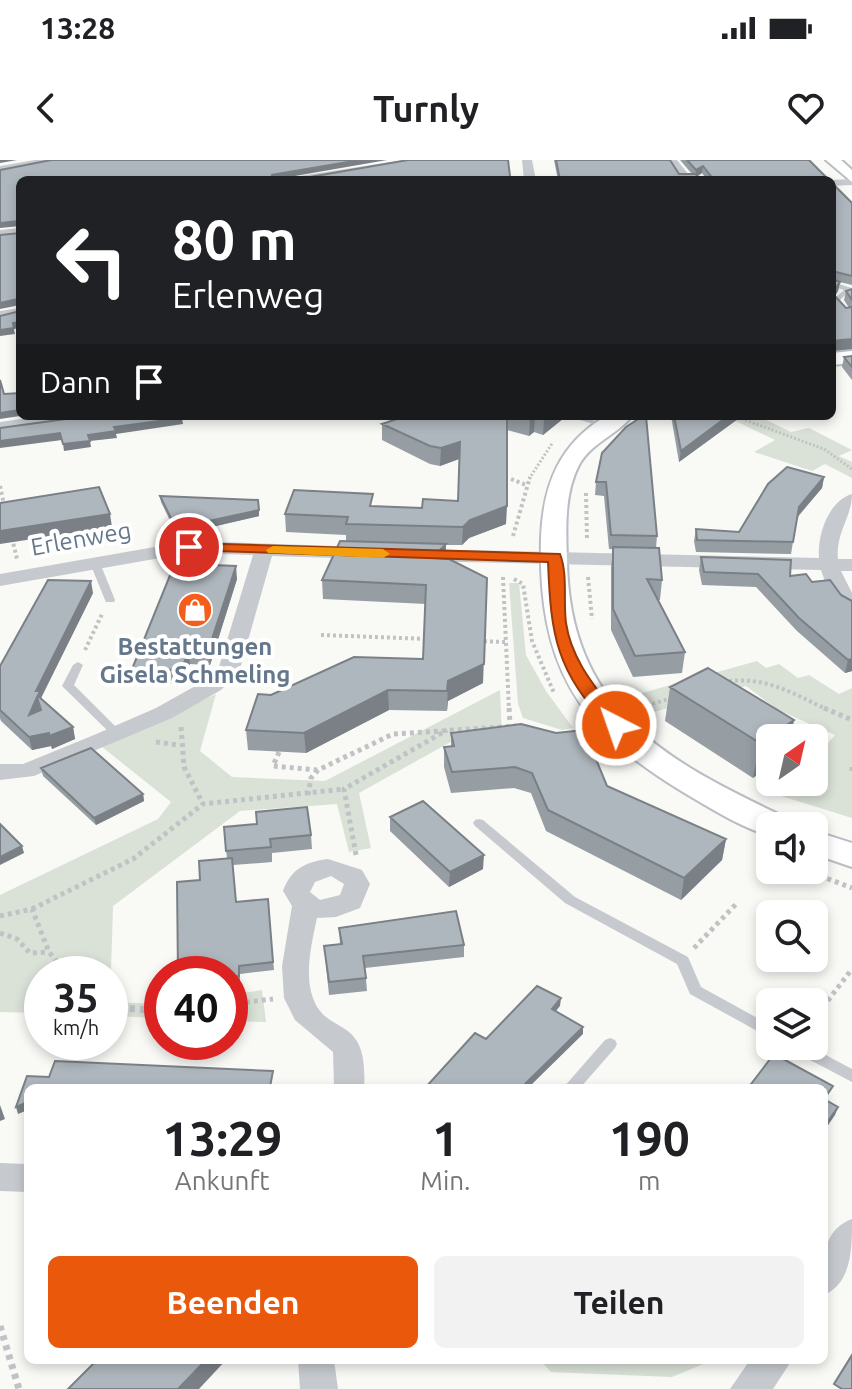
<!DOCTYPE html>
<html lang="de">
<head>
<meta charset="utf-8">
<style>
  body { margin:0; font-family:Ubuntu,sans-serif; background:#f2f2f2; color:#202124; height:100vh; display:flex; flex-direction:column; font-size:30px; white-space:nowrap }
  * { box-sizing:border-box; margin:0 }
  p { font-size:26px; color:#757577 }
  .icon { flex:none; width:44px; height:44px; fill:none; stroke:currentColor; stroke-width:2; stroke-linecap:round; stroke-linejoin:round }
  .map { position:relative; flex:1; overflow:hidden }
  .details { position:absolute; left:24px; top:924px; width:804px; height:280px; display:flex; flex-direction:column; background:#fff; border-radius:12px; box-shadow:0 4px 12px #0003 }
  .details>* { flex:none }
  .banner { position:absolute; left:16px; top:16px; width:820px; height:244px; border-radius:12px; box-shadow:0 4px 12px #0003; background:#202124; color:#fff; overflow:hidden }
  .needle { width:52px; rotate:34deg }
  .buttons { position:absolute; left:756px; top:564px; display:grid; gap:16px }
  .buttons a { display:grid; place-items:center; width:72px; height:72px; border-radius:12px; background:#fff; box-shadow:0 4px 12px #0003; font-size:40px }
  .speed { position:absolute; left:24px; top:796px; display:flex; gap:16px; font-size:40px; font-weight:700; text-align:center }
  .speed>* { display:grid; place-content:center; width:104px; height:104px; border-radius:50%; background:#fff; box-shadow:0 4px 12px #0003; line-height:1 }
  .speed small { font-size:20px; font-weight:400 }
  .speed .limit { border:12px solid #d22; background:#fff; color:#111 }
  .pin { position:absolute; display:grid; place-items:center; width:68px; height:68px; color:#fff; margin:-34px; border:4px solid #fff; border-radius:50%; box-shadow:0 2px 8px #0007 }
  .me { position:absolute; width:88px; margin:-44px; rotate:319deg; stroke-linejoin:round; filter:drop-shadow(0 0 6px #0008) }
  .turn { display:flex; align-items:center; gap:28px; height:168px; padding:0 24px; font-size:36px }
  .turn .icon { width:104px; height:104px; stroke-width:2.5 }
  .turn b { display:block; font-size:56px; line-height:68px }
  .then { display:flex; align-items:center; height:76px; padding:0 24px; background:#0003; gap:16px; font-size:30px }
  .eta { display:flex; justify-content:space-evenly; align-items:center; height:136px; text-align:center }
  .eta b { font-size:48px; font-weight:700; line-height:56px }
  .action { display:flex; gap:16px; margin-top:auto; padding:16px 24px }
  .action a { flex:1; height:92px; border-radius:12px; background:#ea580c; color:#fff; font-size:32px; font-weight:700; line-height:92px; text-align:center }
  .action a+a { background:#f2f2f2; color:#202124 }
  .status { display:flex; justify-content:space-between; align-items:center; height:56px; padding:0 40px; background:#fff; direction:ltr }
  .status svg { height:22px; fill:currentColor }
  header { display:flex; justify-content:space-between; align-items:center; height:104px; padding:0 24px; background:#fff; font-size:36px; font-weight:700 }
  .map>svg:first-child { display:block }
</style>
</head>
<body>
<div class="status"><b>13:28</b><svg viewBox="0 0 49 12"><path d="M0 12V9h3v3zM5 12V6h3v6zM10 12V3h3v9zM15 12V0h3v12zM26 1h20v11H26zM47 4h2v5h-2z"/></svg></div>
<header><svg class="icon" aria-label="back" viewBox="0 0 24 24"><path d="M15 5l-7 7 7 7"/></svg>Turnly<svg class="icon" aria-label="heart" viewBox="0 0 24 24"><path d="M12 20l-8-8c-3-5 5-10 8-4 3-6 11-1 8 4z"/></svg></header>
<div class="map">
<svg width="852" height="1229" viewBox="0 0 852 1229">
  <rect width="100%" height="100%" fill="#f9f9f6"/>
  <path fill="#dae1d7" d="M725 256H758L791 272 809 268 852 290 839 296 852 302V318L825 304 812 311 754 292 775 280Z
    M509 423H519L526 495 546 531 573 568 562 570 523 558 518 544Z
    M757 501 766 508 779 504 798 518 809 515 839 534 852 528V658L778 635 791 622H814V598L835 575 778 550 746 526 647 554 631 536Z
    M500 530 502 576 456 579 359 633 371 688 349 692 337 644 240 651 113 746 110 842 162 844V858L110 856V814H42V853L0 852V735L158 659 171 642 101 586 216 534 200 591 232 617 325 621Z
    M262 830 266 862 230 861V835Z
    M540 1200H713L672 1217 551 1212Z"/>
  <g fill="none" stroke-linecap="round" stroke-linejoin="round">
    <g stroke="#b8bec3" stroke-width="4">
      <path id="secondary" d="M826 0H841L852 10V22Z
        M852 191V203L832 205V193Z
        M606 256H632C617 275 592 282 579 305 564 334 566 369 567 400 569 549 665 601 787 658L792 666H770V676C740 667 710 648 683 632 575 567 538 504 541 378 543 325 559 284 606 256Z
        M814 671 852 683V707L814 694Z"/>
    </g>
    <path stroke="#c0c3c5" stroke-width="3" stroke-dasharray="2 2" stroke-linecap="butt" d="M734 256 824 289 852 309
      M529 319 553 282"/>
    <path stroke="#c0c3c5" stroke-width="4" stroke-dasharray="3 3" stroke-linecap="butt" d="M511 319 526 325
      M0 326 5 349
      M586 333 587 379
      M513 376 530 317
      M12 378 17 399
      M503 417 509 550
      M588 417 592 459
      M514 419 523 424 532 481 554 533
      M321 475 428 479
      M478 481 505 482
      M85 490 103 452
      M723 522C764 515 792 533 828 550
      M635 549 672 538"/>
    <path stroke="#c0c3c5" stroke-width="5" stroke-dasharray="4 4" stroke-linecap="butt" d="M509 548 510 564
      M824 548 852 560
      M181 567 184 607 203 644
      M156 582 178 585
      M279 592 273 606 317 610
      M852 607V613
      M308 635 311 618 318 610 393 574 518 566
      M356 695 344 629 447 570
      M805 710 852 728
      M32 749 133 699 203 644 344 629
      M0 756 32 749 49 792 67 814
      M0 773 17 779 30 793 49 792
      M694 788 738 742
      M230 844 273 839
      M110 847H115
      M823 847 852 809"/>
    <path stroke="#c0c3c5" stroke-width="7" stroke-dasharray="5 5" stroke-linecap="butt" d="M110 847 162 851
      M814 859 824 845
      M0 1166 19 1229"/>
    <path fill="#c6cacf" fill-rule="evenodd" d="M832 122 852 128 840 140 847 149 846 150H842L833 140 844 130 832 126Z
      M566 256H579L608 265 604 267Z
      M95 400 100 403 115 440 114 442H106L105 440 90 403Z
      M78 502 83 505 74 525 122 573 120 575H112L62 526 73 505Z
      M479 659 483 660 575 737 688 797 701 827 770 865V878L690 834 677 804 565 743 475 666 473 663 475 660Z
      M610 878 615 880 617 884 615 888 580 928H563L605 880Z
      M789 886H809L852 909V922L791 890Z"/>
    <path fill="#c6cacf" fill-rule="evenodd" d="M35 0H59L0 12V6Z
      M404 0H433L304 20H274Z
      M522 0H532L536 20H524Z
      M667 0H677L693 20H681Z
      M852 19V25L832 26 831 20Z
      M20 68V76L0 78V70Z
      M20 148V156L0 159V151Z
      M41 256H82L74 261 0 272V262Z
      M852 334C852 357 835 374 838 399H852V411H841L852 433V452C835 448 826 425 821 410L415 401 405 395 415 389 819 398C817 376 828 341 852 334Z
      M189 381 367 387 377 393 367 399 272 396 239 512 221 530 172 558 34 616 0 620V604H23L94 575 156 548 206 520 218 510 253 395 189 393 0 426V414Z
      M328 699 362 710 370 724 360 748 336 757 317 758C312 781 304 815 313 838 327 878 369 852 364 928H334L333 892 295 860 284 838 282 806 292 746 283 731C291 709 305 702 328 699ZM331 716 344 724 340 735 320 740 310 732 315 722Z
      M0 1003 28 1004V1032L0 1031Z
      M852 1059C852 1088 852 1123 824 1135 824 1106 819 1071 852 1059Z
      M298 1200H334L338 1229H300Z
      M750 1200H792L773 1229H730Z"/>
    <use href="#secondary" fill="#fff" fill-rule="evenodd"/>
  </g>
  <path fill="#969da3" d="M554 0H670L679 14H692L680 0H809L829 20H707L702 13 697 16 699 20H558Z
    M832 23 852 43V125L840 122 838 131 835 136 846 148H849L844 140 846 131 852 129V189L832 191Z
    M852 196V220L842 207 844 197Z
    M406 256H564V258L543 275 534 272 529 276 507 270 506 364 469 378 462 385H446V398L483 523 448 541 447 551 389 550 306 593 248 590 246 570 271 535 423 499 426 444 323 439 322 420 346 381V375L286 372 285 354 373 347 422 348 458 341 459 299 440 306 430 304 382 280V264Z
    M671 256H742L679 302Z
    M602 293 657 376 656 388 662 420 660 440H658L685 492 682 513 633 517 611 470V407L613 389H609L604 336 595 335 596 322Z
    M824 317 822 328 797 358 791 394 696 392 694 381 696 369 739 372Z
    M160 336 258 340 259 356 177 375 161 342Z
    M701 397 790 416 812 422 852 441V511L845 513 797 471 756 427 702 425 699 410Z
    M214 399V405L237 419 210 505 190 504 183 524 134 522 132 509Z
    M93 433 41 538 73 567 75 579 52 589 51 586 32 590 1 561 0 558V506Z
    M670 527 794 560 790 578H770L753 618 665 561Z
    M451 573 607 626 726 679 722 700 681 740 546 671 531 633 514 628 451 633 444 607V587L451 586Z
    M41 608 143 634 144 641 96 665 43 616Z
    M390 657 483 709 449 727 390 671Z
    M224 667 311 675 312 689 272 693V702L233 705 236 742 268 739 274 810 240 814V823L230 824V814L200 720 227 699Z
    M339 768 464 785V797L365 808 367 831 329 835 324 786 340 785Z"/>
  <path fill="#7a8085" d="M0 0H17L0 3Z
    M360 0H387L272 20 271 15Z
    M703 6 702 13 695 18 696 10Z
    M20 61V66L0 68V63Z
    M840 122 838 131 832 140V133Z
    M18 139 20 145 0 149V143Z
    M20 162V168L14 169 15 174 0 176V170L13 163Z
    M852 179V189L832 191V181Z
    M20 250V256L0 259V253Z
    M535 256 534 272 529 276 530 259Z
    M546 256H564V258L543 275 544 258Z
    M728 256H742L679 302 681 291Z
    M182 258 183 264 116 274 117 278 90 281 91 287 64 291 63 284 88 275 114 267Z
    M60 273 62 280 0 288V281Z
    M460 282 459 299 440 306 441 288Z
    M824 317 822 328 796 358 799 347Z
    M507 346 506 364 469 378 462 385 463 367 470 360Z
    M259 350V356L177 375 176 368Z
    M110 354 112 367 0 384V371Z
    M446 384 445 403 432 398Z
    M236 406 237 419 210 505 208 491Z
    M487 418 483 523 448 541 447 551 448 521Z
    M91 421 93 433 41 538 43 544 37 537 40 550 29 555 36 531Z
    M188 490 190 504 183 524 182 510Z
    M852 499V511L845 513 848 500Z
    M388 530 389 550 306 593 304 573Z
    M794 560 790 578H770V606L753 618 760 583Z
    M73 567 75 579 52 589 49 576Z
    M49 573 51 586 32 590 29 577Z
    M143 634 144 641 96 665 94 658Z
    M726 679 722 700 681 740 684 718Z
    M22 686 24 693 0 705V697Z
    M484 695 483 709 449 727 450 712Z
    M561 838 560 846 551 857 552 849Z
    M583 867V874L528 928H521Z
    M28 942V950L18 954 16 947Z
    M0 945 5 959 0 961Z
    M838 947 835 955 824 971V967Z
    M206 1200H226L199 1229H178Z"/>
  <path fill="#afb7be" stroke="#7a8085" stroke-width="2" fill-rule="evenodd" d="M51 0H360L271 15 304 18 408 0H508L510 16V20H20V61L0 63V10Z
    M556 0H670L679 14H696L699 20H560Z
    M687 0H809L829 20H714L703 6 696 10Z
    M832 23 852 43V116L832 111Z
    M20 73V144L18 139 0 143V75Z
    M832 119 840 122 832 133 846 148 852 147V179L832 181Z
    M852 129V140L846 131Z
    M20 151V162L13 163 14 168 0 170V156Z
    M852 196V207L844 197Z
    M0 220 4 234 20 233V250L0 253Z
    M76 256H181L182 258 114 267 116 271 88 275 90 281 63 284 60 273 0 281V268L73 258Z
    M406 256H507V346L470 360 463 367 346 364 348 357 285 354 294 330 373 334 370 346 422 348 423 339 458 341 460 282 441 288 430 286 382 264Z
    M516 256H534L530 259Z
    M643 256H646L657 376 611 375 606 322H596L602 293 626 267Z
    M674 256H728L681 291Z
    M787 307 824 317 799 347 793 382 697 380 696 369 739 372 768 324Z
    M99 327 110 354 0 371V343Z
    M160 336 258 340 259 350 176 368Z
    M340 381 446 384 432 398 449 399 487 418 484 504 448 521 447 531 388 530 304 573 246 570 258 534 271 535 354 497 423 499 426 425 322 420Z
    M613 387 659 388 662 420 647 419 685 492 635 496 613 449Z
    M701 397 791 400 790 416 806 414 812 422 830 420 841 435 852 441V499L848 500 799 458 758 414 704 412Z
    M177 398 214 399 212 405 236 406 208 491 188 490 182 510 132 509Z
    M48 420 91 421 36 531H40L38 536 73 567 49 576V573L29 577 0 550V506ZM37 537 41 550 29 555Z
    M708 508 794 560 760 583 670 527Z
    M521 564 556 573 584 570 607 626 726 679 684 718 548 650 532 613 515 607 452 612 444 587 454 586 451 573Z
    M91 588 143 634 94 658 41 608Z
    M423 641 484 695 450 712 390 657Z
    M307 647 311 675 270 679 271 687 226 691 224 667 257 664 256 652Z
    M0 664 22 686 0 697Z
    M232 698 236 742 268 739 273 802 239 806V816L230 817V814H178L177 722 200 720 199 701Z
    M456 751 464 785 363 796 366 818 329 822 324 786 342 784 339 768Z
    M537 826 561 838 552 849 583 867 521 928H425L475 873 486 879Z
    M774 894 833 926 824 939V928H748Z
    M55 901 273 911 270 927 286 928H28V942L16 947 27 916 49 917Z
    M824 939 838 947 824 967Z
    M852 1195V1229H842L834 1224Z
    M97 1200H206L178 1229H68Z"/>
  <path fill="#ea580c" stroke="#983908" stroke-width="2" d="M189 383 560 394C568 414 563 441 566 463 572 504 601 533 624 565L622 568H610C556 511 551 477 548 402L184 390V384Z"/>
  <path fill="#f59e0b" d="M273 386 383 389 390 394 383 398 268 393 266 390Z"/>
  <defs>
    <g id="shop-disc" transform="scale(1.8)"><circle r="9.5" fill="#f45d1b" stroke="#fff"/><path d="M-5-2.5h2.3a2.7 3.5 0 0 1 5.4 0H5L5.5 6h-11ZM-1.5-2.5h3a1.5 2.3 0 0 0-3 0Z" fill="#fff"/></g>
  </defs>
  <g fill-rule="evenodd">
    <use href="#shop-disc" x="195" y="450"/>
  </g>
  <g text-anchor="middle" stroke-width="8" stroke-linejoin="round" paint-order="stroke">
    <g font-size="24" fill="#65778a" stroke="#fff">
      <text transform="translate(81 379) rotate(-10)" y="8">Erlenweg</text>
    </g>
    <g font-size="24" font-weight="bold" fill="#65778a" stroke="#fff">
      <text x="195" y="495">Bestattungen<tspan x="195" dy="28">Gisela Schmeling</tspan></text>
    </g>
  </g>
</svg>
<div class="buttons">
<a><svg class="needle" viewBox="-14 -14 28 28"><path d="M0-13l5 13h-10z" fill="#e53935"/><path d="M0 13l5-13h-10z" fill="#757577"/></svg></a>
<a><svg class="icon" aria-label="sound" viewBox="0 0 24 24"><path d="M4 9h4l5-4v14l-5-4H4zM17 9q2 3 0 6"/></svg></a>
<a><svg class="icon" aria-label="search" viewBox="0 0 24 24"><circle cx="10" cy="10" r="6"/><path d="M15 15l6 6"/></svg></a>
<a><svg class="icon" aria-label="layers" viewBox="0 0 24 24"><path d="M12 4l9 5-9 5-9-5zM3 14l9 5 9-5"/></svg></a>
</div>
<div class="speed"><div>35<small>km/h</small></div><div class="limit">40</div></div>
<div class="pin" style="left:189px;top:387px;background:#d93025"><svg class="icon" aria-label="arrive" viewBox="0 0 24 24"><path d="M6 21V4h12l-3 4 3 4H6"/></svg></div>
<svg class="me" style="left:616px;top:565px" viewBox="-20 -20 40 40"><circle r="17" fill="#ea580c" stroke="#fff" stroke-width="3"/><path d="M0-11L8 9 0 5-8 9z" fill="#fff"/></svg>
<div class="banner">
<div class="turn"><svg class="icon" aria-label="left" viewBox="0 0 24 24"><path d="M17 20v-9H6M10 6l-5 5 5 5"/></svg><div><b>80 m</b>Erlenweg</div></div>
<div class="then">Dann<svg class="icon" aria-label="arrive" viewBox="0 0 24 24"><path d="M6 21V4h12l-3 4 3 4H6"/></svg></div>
</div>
<section class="details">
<div class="eta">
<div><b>13:29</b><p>Ankunft</p></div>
<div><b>1</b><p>Min.</p></div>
<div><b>190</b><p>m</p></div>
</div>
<div class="action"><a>Beenden</a><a>Teilen</a></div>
</section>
</div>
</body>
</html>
